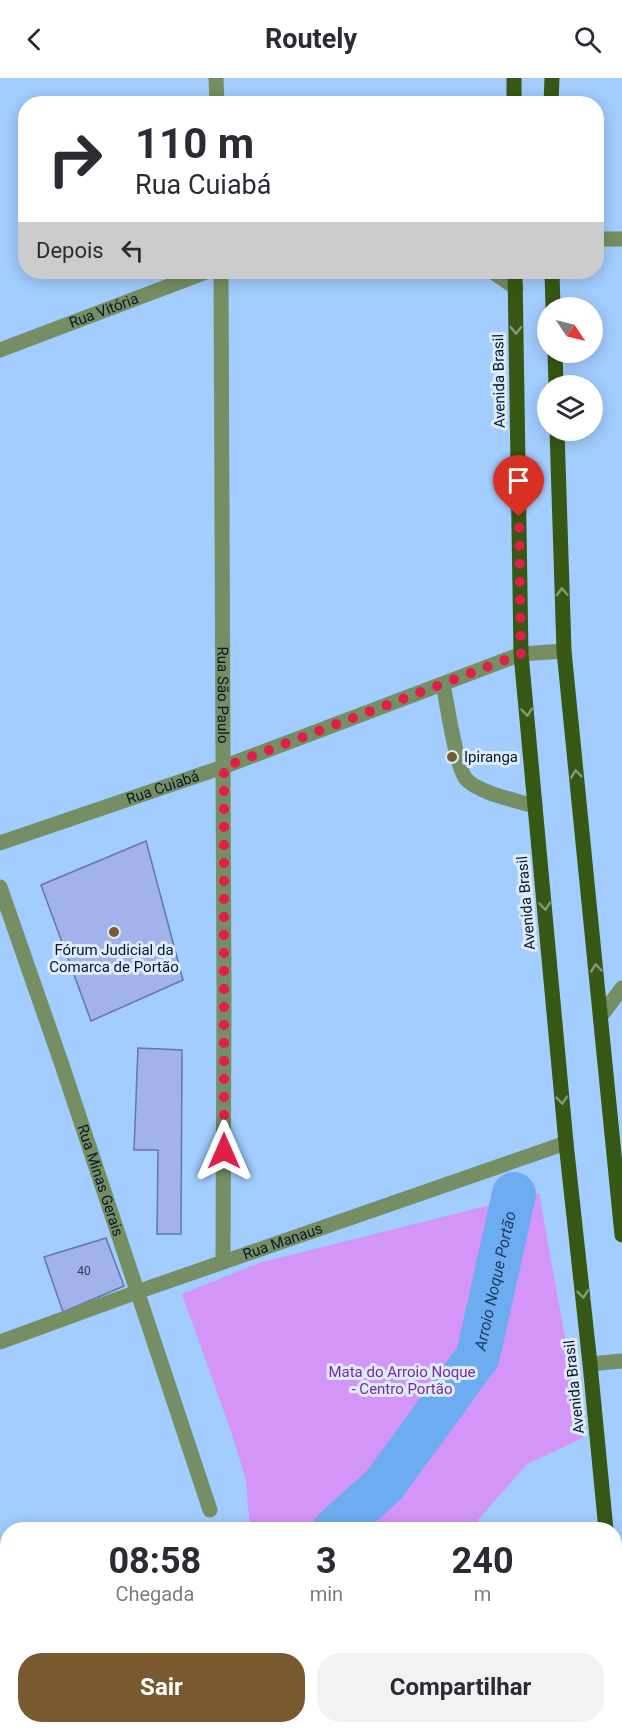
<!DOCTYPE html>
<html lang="pt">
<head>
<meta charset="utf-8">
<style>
  body { margin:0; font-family:Roboto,sans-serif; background:#f2f2f3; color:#2b2b33; height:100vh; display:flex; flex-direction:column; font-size:22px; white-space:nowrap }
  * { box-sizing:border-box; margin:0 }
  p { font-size:20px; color:#7c7c81 }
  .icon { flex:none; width:33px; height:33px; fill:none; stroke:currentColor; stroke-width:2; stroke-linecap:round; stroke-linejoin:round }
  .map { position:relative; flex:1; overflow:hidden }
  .side { position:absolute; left:0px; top:1444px; width:622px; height:212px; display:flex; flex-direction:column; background:#fff; border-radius:24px 24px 0 0; box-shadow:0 3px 15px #0003 }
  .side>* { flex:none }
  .banner { position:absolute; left:18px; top:18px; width:586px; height:183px; border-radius:24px; box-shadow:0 3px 15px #0003; background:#fff; color:#2b2b33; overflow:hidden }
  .needle { width:39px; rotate:125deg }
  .fabs { position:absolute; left:537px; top:219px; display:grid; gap:12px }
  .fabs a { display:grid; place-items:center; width:66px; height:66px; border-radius:50%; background:#fff; box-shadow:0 3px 15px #0003; font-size:30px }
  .pin { position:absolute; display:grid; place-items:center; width:51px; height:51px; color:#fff; margin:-62px -26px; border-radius:50% 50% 50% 0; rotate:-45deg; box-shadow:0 0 6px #0007 }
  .pin .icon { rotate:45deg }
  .me { position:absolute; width:66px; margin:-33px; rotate:0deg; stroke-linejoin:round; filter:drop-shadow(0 0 4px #0008) }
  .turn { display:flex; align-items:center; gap:21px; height:126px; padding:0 18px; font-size:27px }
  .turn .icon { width:78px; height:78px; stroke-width:2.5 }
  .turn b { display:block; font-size:42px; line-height:51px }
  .then { display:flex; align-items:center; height:57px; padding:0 18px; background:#0003; gap:12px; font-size:22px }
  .eta { display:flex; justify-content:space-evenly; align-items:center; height:102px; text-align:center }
  .eta b { font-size:36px; font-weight:700; line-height:42px }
  .primary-button { display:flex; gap:12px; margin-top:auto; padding:12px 18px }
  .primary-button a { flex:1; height:69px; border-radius:24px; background:#79592f; color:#fff; font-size:24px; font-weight:700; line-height:69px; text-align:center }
  .primary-button a+a { background:#f2f2f3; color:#2b2b33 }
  header { display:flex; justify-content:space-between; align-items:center; height:78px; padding:0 18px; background:#fff; font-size:27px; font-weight:700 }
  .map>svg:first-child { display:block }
</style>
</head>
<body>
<header><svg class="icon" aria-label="back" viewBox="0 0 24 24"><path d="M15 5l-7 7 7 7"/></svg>Routely<svg class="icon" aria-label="search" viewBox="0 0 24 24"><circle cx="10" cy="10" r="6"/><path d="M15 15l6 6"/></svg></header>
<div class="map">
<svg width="622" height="1655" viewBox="0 0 622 1655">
  <rect width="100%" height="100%" fill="#a2cdfe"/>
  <path fill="#d395f7" d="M539 1115 583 1360 527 1386 478 1442 480 1452H250L246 1402 232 1356 182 1216 259 1185Z
    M0 1488 8 1492V1648H267L268 1655H0Z"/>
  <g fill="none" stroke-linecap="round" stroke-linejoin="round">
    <g stroke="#6dacf1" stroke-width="44">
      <path id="s1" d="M334 1452 384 1407 478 1278 514 1116"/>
      <path d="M10 1655 13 1650 28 1648"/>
    </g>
  </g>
  <path fill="#a2b2eb" stroke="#6775a9" stroke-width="1.5" d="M146 763 183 902 91 943 41 807Z
    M138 970 182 972 181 1156H157L158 1072H134Z
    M106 1160 124 1208 63 1234 44 1179Z"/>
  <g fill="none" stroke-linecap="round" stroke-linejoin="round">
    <g stroke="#758e63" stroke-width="15">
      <path d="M216 0 217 26"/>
      <path d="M597 161H622"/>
      <path id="s2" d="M221 194 224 918 223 1184"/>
      <path d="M493 194 516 210"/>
      <path id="s3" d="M0 272 206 194"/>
      <path d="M443 606C447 625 456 689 466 701 478 715 518 723 535 728"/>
      <path id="s4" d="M0 765 223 689 521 576 564 573"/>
      <path id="s5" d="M0 809 61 984 210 1432"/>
      <path d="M601 938 622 910"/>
      <path id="s6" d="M0 1264 137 1214 566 1065"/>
      <path d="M590 1286 622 1283"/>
    </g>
    <path stroke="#375814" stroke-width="15" d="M514 26V0
      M551 26 552 0
      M515 194 521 576 566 1065 590 1286 606 1452
      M552 194 553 230
      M555 274 556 308
      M557 352 564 573 622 1157
      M615 1543 622 1611"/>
  </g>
  <defs><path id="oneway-chevron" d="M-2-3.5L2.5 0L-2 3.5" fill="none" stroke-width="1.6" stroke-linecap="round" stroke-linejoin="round" transform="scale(1.5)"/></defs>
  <g stroke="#829a7c">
    <use href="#oneway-chevron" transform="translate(516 252) rotate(89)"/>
    <use href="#oneway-chevron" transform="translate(562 514) rotate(-92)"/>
    <use href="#oneway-chevron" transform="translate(527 634) rotate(85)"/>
    <use href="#oneway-chevron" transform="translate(576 696) rotate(-96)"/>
    <use href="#oneway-chevron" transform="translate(545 828) rotate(85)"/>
    <use href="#oneway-chevron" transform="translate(596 890) rotate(-96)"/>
    <use href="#oneway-chevron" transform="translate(562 1022) rotate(85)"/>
    <use href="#oneway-chevron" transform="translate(583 1216) rotate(84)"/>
  </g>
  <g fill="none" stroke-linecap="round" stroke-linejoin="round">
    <path stroke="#e11d48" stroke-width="10" stroke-dasharray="0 18" d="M224 1073V689L521 576 519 439"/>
  </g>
  <g fill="#79592f" stroke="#deebfa" stroke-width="2">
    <circle cx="452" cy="679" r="6"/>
    <circle cx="114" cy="854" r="6"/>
  </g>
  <g text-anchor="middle" stroke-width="6" stroke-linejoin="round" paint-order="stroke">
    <g font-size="12" fill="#2e3e5a">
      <text x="84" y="1197">40</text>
    </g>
    <g font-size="15" fill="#08182a" stroke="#deebfa">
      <text dy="5" stroke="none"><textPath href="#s3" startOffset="111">Rua Vitória</textPath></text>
      <text transform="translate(499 303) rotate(-91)" y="5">Avenida Brasil</text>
      <text dy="5" stroke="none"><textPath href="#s2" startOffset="423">Rua São Paulo</textPath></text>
      <text dy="5" stroke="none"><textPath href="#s4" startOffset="172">Rua Cuiabá</textPath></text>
      <text transform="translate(526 825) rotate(-95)" y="5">Avenida Brasil</text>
      <text dy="5" stroke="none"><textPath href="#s5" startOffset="310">Rua Minas Gerais</textPath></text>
      <text dy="5" stroke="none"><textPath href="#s6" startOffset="300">Rua Manaus</textPath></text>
      <text transform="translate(574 1309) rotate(-96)" y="5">Avenida Brasil</text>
    </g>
    <g font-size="15" fill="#08182a" stroke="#deebfa" text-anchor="start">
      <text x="464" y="684">Ipiranga</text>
      <text x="114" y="877" text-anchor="middle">Fórum Judicial da<tspan x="114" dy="17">Comarca de Portão</tspan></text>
    </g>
    <g font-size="15" fill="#782b9d" stroke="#deebfa">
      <text x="402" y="1299">Mata do Arroio Noque<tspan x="402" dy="17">- Centro Portão</tspan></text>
    </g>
    <g font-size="16" font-style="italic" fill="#1a3b5d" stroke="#deebfa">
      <text dy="6" stroke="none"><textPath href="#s1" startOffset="304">Arroio Noque Portão</textPath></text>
    </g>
  </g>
</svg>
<div class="fabs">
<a><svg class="needle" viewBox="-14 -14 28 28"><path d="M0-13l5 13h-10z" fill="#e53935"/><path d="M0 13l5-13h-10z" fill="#7c7c81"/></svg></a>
<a><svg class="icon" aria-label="layers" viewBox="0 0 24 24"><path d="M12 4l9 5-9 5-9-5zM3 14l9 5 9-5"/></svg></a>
</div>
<div class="pin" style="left:519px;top:439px;background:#d93025"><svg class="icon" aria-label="arrive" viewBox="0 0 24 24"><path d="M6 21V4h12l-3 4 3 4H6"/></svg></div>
<svg class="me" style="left:224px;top:1073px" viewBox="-20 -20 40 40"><path d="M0-17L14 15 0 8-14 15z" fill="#e11d48" stroke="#fff" stroke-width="4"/></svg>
<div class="banner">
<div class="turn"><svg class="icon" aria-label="right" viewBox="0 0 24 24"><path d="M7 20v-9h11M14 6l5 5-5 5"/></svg><div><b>110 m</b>Rua Cuiabá</div></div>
<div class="then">Depois<svg class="icon" aria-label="left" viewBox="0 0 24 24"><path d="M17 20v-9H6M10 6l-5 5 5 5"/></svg></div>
</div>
<section class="side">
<div class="eta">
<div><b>08:58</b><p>Chegada</p></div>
<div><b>3</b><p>min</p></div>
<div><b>240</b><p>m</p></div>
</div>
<div class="primary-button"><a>Sair</a><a>Compartilhar</a></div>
</section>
</div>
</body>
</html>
